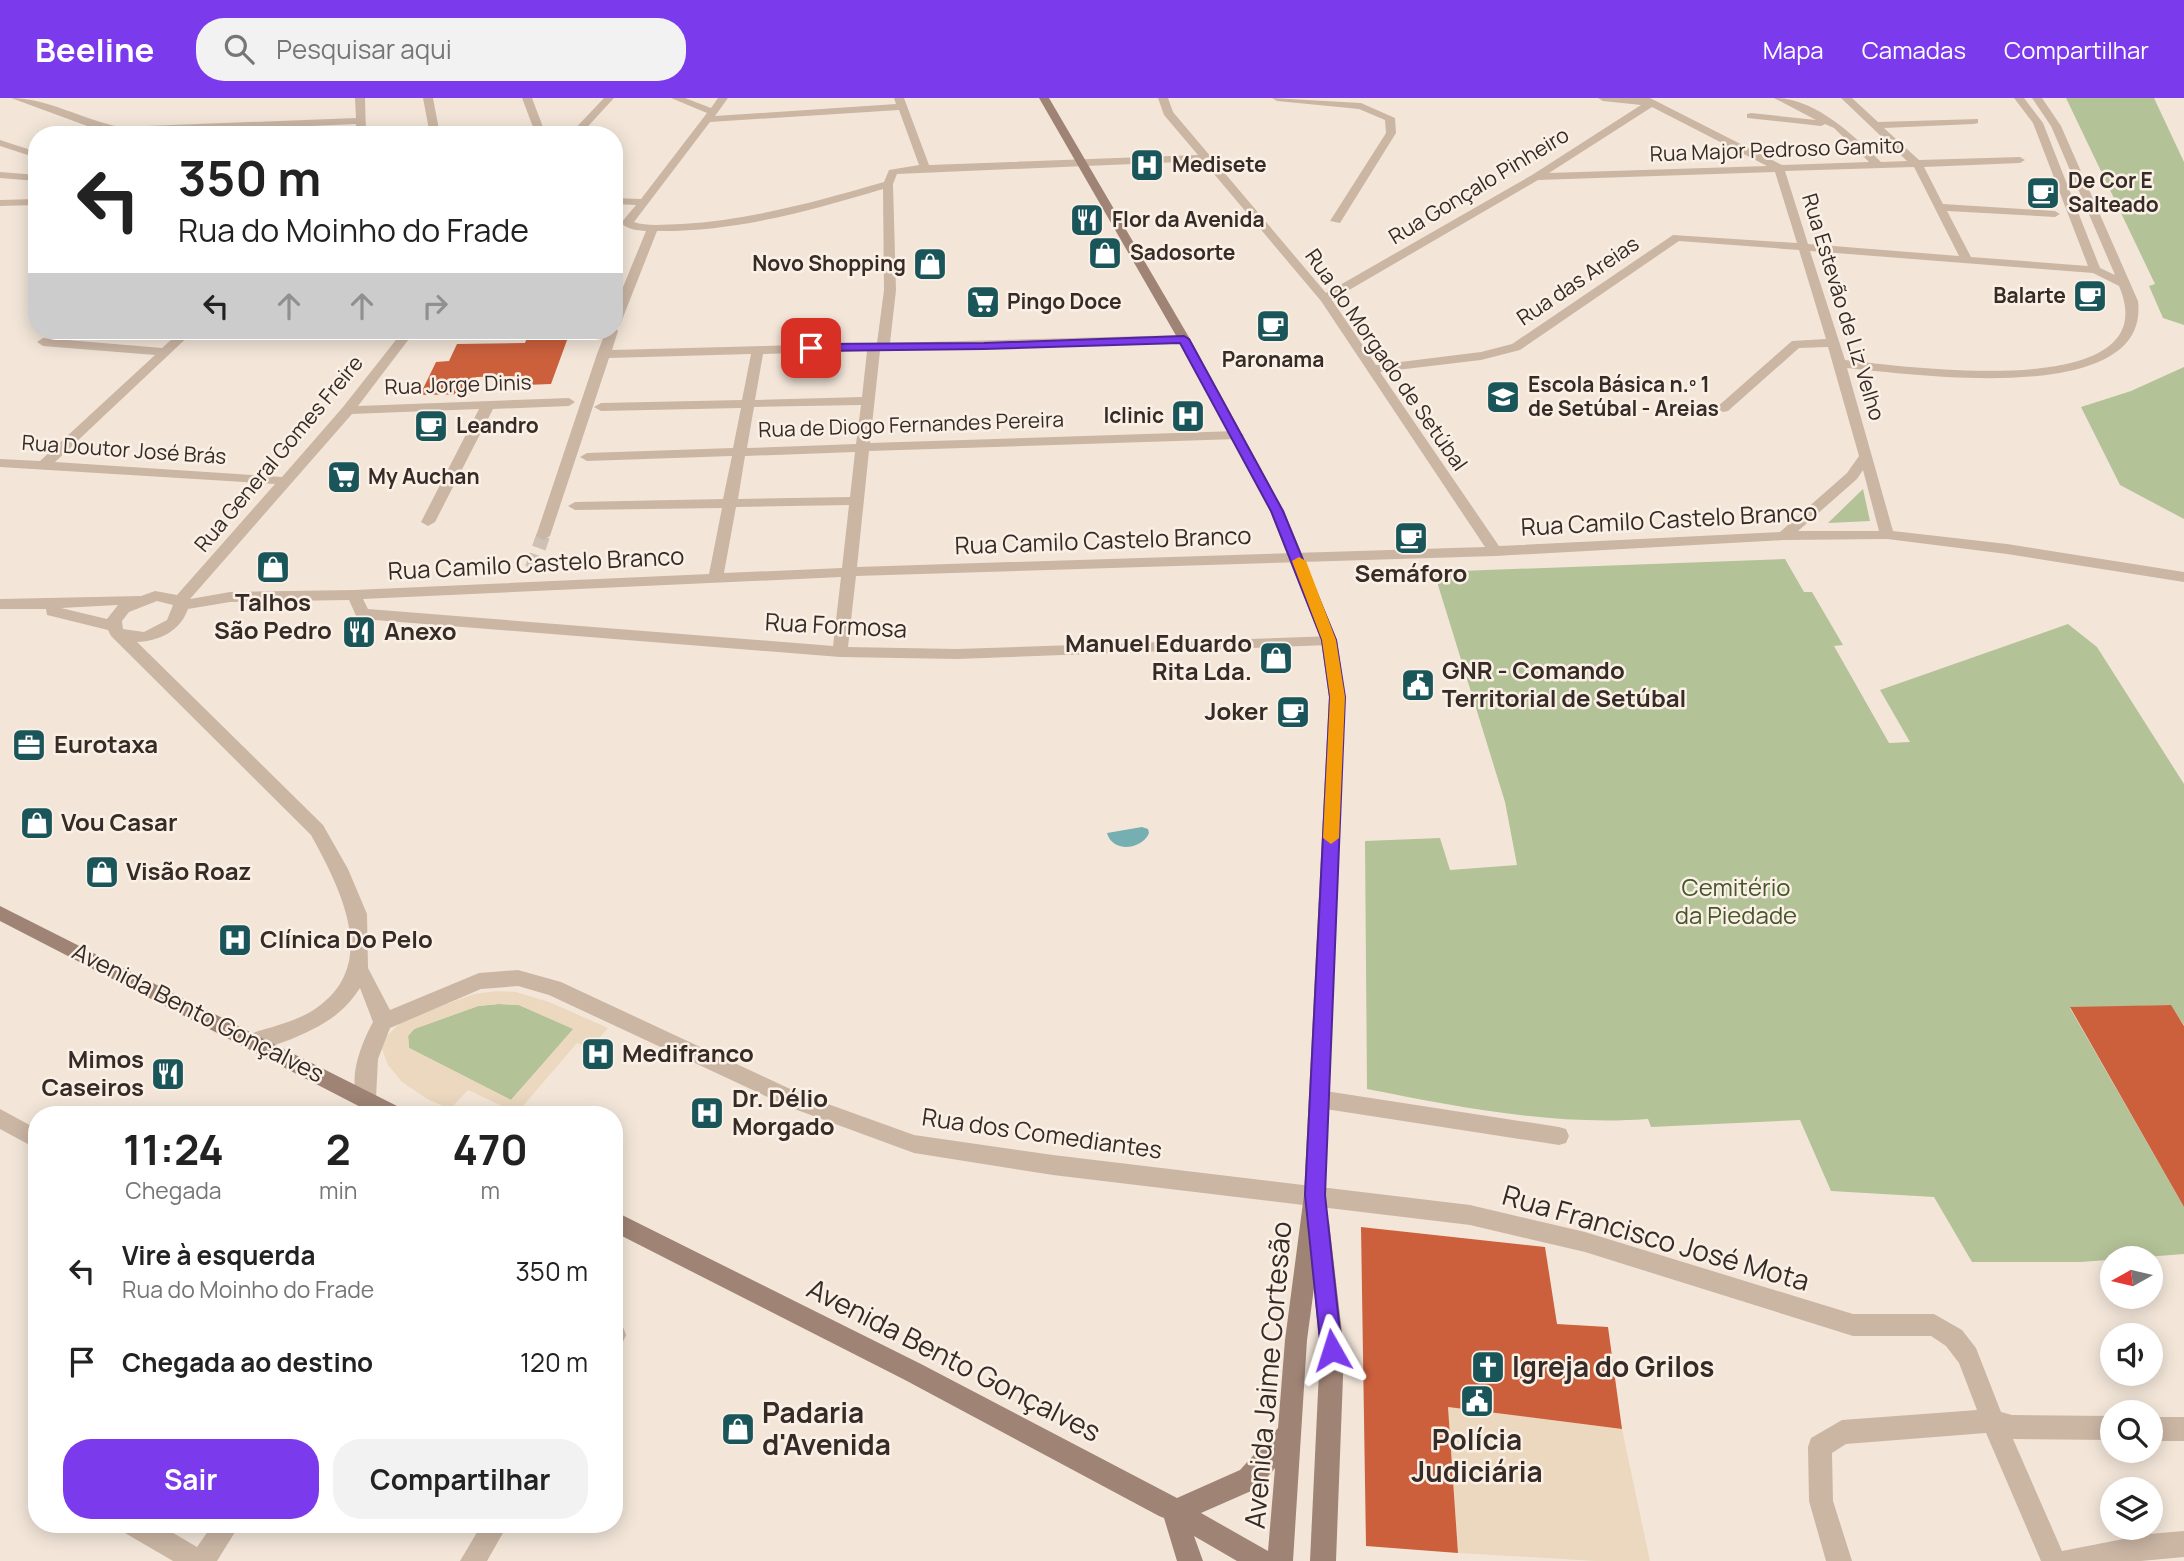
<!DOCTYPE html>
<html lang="pt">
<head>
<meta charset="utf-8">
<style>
  body { margin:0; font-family:Manrope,sans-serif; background:#f2f2f2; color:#222; height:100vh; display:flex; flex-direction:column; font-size:26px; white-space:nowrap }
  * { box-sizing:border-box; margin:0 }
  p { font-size:23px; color:#767676 }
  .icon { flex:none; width:38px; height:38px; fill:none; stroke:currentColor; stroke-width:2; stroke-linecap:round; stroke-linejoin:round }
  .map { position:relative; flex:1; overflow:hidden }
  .panel { position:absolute; left:28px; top:1008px; width:595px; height:427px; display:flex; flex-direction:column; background:#fff; border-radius:28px; box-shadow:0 4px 18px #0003 }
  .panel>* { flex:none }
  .guide { position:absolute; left:28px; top:28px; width:595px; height:214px; border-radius:28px; box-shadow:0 4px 18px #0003; background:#fff; color:#222; overflow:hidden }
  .needle { width:46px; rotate:262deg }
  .buttons { position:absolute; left:2100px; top:1148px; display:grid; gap:14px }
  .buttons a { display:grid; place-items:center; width:63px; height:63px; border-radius:50%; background:#fff; box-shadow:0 4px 18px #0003; font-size:35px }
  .pin { position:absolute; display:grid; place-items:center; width:60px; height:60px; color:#fff; margin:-30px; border-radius:14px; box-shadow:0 4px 10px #0006 }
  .me { position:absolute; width:77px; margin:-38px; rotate:354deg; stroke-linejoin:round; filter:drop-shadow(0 0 5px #0008) }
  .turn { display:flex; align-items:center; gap:24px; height:147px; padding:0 35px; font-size:32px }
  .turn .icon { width:91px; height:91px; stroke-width:2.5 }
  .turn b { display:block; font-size:49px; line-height:60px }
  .lanes { display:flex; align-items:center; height:66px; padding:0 35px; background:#0003; justify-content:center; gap:35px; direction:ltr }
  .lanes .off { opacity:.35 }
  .eta { display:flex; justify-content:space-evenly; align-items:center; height:119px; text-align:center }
  .eta b { font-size:42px; font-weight:700; line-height:49px }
  .primary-button { display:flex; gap:14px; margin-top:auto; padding:14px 35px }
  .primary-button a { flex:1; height:80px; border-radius:28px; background:#7c3aed; color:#fff; font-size:28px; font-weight:700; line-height:80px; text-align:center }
  .primary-button a+a { background:#f2f2f2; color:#222 }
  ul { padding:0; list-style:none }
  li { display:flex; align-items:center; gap:21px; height:91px; padding:0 35px }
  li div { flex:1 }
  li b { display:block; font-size:26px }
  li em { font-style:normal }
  header { display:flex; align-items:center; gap:42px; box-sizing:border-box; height:98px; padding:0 35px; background:#7c3aed; color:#fff }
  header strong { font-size:33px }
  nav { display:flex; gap:38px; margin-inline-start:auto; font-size:24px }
  .search { width:490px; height:63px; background:#f2f2f2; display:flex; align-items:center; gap:18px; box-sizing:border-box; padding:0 24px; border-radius:28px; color:#767676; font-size:26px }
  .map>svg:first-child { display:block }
</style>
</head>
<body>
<header>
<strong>Beeline</strong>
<div class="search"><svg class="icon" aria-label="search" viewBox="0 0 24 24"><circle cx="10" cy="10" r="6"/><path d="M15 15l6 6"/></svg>Pesquisar aqui</div>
<nav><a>Mapa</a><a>Camadas</a><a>Compartilhar</a></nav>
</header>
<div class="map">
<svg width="2184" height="1463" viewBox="0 0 2184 1463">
  <rect width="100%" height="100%" fill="#f3e6d9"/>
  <path fill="#b4c298" d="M2066 0H2154L2184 64V227L2163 220 2149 188 2155 186Z
    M2184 269V421L2120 387 2081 309 2131 293Z
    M1863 391 1870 423 1828 425Z
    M1785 461 1804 494H1812L1843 547 1834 548 1889 645 1910 644 1880 592 2068 526 2097 549 2184 686V927L2170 907 2070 910 2184 1109V1156L2081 1164H1972L1934 1099 1831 1093 1800 1022 1651 1029 1648 1021C1553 1028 1459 1009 1367 991L1365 743 1440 740 1450 772 1517 767 1505 704 1434 474Z
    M498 906 519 907 574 931 511 1002 409 950 408 938 414 931 478 908Z"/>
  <path fill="#ecd8bf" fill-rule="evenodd" d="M497 893 516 894 549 904 608 930 590 951 577 945 517 1015 468 992 450 1011 427 1001 402 984 388 967 382 951 387 938 403 922 474 896ZM498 906 519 907 573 931 511 1002 409 950 408 938 414 931 478 908Z
    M1448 1309 1622 1331 1650 1463H1595L1458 1455Z"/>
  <path fill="#76afb1" d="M1142 729 1148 731 1149 735C1142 752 1112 755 1107 735Z"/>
  <path fill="#cc603d" d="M570 234 551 286 525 287 529 278 476 279 469 296 420 297 436 264 449 263 457 246 525 245 529 235Z
    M2171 907 2184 928V1109L2070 909Z
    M1361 1129 1545 1149 1557 1226 1608 1229 1622 1331 1448 1309 1458 1455 1366 1448Z"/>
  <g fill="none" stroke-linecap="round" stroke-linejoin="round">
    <path stroke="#cdc1b5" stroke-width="14" stroke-dasharray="14 7" stroke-linecap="butt" d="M532 470 543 438"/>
    <path fill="#cbb6a4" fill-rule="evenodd" d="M11 0C47 0 84 22 120 29L356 20 355 0H365L366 37H356V26L110 37 113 34 90 29Z
      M423 0H433L440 37H430Z
      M522 0H532L546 37H536Z
      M604 0H614L580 37H569Z
      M671 0H685L711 10 718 0H728L715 18 896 6 894 0H904L929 67 1198 57 1164 17 1158 0H1168L1173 14 1326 195 1532 77 1641 7 1603 3 1598 0H1650L1782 67 1869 64 1834 30 1825 26 1821 28 1747 20V16L1751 15 1816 22 1774 0C1815 0 1853 37 1881 64L1907 63 1841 0H1852L1878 24 1978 21V25L1974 26 1884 30 1919 62 2020 59 2025 62 2020 65 1924 69 1943 106 2055 113 2060 116 2055 119 1947 113 1971 159 2088 168 2033 25 2014 0H2024L2043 25 2100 170 2115 177 2051 28 2032 0H2042L2061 28 2138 203C2151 311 1910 276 1847 270L1893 433 2007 446 2184 474V484L2007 456 1887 441 1784 442 1495 458 856 478 848 549 957 551 1334 538 1337 542 1334 546 1329 547 957 561 840 559 362 521 357 520 349 502 230 504 188 511C180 533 160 543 137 544L323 727 348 771 367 816 368 870 390 912 479 875 518 872 561 884 803 997 914 1037 1053 1057 1470 1107 1585 1134 1853 1216H1934L1962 1232 1976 1250 2001 1314 2012 1317 2112 1318V1342L2013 1341 2062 1453 2149 1436 2184 1433V1459L2141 1463H2041L1986 1335 1846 1346 1832 1355 1833 1403 1852 1463H1826L1809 1403 1808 1349 1811 1340 1842 1322 1977 1312 1959 1265 1946 1248 1931 1238H1853L1585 1154 1470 1127 1053 1077 914 1055 789 1009 549 897 518 888 481 891 390 930 378 961 376 1000 373 1006 366 1009 359 1006C347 981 361 946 373 924L360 890C354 899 347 908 338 915 323 929 267 956 247 949L244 943 247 937C269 929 292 925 312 913 382 869 341 792 311 737L111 538 108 532 47 517 46 511H0V501L141 498 155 493 177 497 275 386 0 369V361L40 363 155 257 43 248 37 244 43 240 162 250 181 233H194L55 364 282 379 343 309 403 233H415L358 308 569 300 575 304 569 308 493 311 435 424 428 428 421 424 479 311 352 316 190 501 230 494 354 492 709 476 722 410 575 412 568 408 575 404 723 401 732 358 587 363 580 359 587 355 733 350 741 310 601 313 594 309 601 305 742 302 751 256 609 260 550 438 543 442 536 438 597 256 606 233H614V211L646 133C637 132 628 132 621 125L636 107 614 106V100L641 101 707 15ZM1652 9 1767 68 1549 75ZM899 12 919 67 889 72 884 84C818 103 751 122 682 126 667 126 648 129 634 124L710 24ZM1203 63 1321 203 1485 449 857 469 869 353 1237 341 1244 337 1237 333 870 345 880 253 1184 245 1190 241 1184 237 890 245 896 192 893 86 897 76ZM1914 69 1959 158 1808 146 1785 73ZM1775 74 1797 145 1673 137 1512 246 1481 254 1376 267 1332 202 1538 82ZM883 91 884 192 877 245 612 252 618 233 616 230 620 227 657 133C734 134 810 113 883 91ZM1679 143 1799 152 1826 241 1792 243 1716 310 1723 314 1728 313 1799 250 1828 249 1859 358 1847 375 1780 434 1499 448 1380 274 1481 262 1520 252ZM1810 153 2093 175 2119 188C2170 307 1901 268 1845 262ZM867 253 862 299 755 302 763 256ZM861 307 856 346 747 350 754 309ZM855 354 850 399 738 401 745 358ZM1863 372 1879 433H1798L1857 381ZM849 407 842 470 724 475 736 409ZM841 479 833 548 368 511 363 501ZM157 503 173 507 167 522 144 534 123 531 122 523 129 514ZM118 507 107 521 61 510Z
      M1272 0 1361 5 1395 20 1396 35 1340 125 1330 123 1386 35 1385 22 1359 11 1277 3Z
      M0 42 37 54V60L0 48Z
      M0 74 37 77V83L0 80Z
      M37 101V107L0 108V102Z
      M1319 992 1559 1029 1566 1031 1569 1038 1566 1045 1559 1047 1319 1010 1312 1007 1309 1001 1312 995Z
      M0 1011 37 1031V1051L0 1031Z
      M614 1226 623 1229 626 1237 622 1246 614 1249Z
      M2151 1319H2184V1343H2151Z
      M122 1426H158L197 1449 213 1426H240L217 1463H173L125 1435Z
      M482 1426H508L487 1463H460Z"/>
    <path fill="#9f8475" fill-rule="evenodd" d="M1039 0H1049L1190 241 1284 413 1337 542 1345 599 1323 1116 1329 1124 1344 1252 1336 1463H1310L1320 1252 1314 1190 1307 1242 1293 1463H1237L1194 1438 1203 1463H1177L1164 1420 1159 1418 905 1282 614 1134V1113L921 1266 1177 1400 1240 1372 1278 1330 1285 1242 1304 1097 1329 599 1321 542 1270 413 1178 241ZM1275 1370 1268 1453 1201 1415 1258 1390Z
      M0 808 403 1011 406 1017H376L0 823Z"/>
  </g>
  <path fill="#7c3aed" stroke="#51269a" stroke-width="2" d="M1184 238 1189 241 1283 413 1336 542 1345 599 1325 1097 1342 1252 1339 1259 1332 1263 1324 1259 1321 1252 1305 1097 1330 599 1322 542 1271 413 1180 245 984 251 811 253 806 250 811 246 984 245Z"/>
  <path fill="#f59e0b" d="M1299 459 1306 463 1336 542 1345 599 1339 740 1331 746 1323 740 1330 599 1322 542 1292 463Z"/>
  <defs>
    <g id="hospital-square" transform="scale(1.75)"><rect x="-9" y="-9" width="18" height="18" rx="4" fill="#1a555a" stroke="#faf0e5"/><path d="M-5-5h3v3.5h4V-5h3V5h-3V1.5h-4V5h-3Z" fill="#fff"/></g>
    <g id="cafe-square" transform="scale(1.75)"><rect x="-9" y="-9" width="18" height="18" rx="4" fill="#1a555a" stroke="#faf0e5"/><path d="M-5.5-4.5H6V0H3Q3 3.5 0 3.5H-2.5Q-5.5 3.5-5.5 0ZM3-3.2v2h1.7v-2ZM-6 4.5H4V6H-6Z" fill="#fff"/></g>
    <g id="restaurant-square" transform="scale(1.75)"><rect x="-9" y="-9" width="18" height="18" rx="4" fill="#1a555a" stroke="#faf0e5"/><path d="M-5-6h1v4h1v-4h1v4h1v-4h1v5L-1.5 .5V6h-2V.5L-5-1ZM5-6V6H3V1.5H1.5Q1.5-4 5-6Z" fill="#fff"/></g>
    <g id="shop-square" transform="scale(1.75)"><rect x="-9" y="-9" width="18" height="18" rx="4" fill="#1a555a" stroke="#faf0e5"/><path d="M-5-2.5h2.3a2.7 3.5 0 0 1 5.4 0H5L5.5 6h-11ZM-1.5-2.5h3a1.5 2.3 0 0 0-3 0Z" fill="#fff"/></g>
    <g id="supermarket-square" transform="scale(1.75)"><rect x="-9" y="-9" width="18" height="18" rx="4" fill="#1a555a" stroke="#faf0e5"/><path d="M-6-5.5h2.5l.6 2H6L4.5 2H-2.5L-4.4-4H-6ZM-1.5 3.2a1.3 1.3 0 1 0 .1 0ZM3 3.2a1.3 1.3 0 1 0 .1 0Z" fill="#fff"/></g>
    <g id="school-square" transform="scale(1.75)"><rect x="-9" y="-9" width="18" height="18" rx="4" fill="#1a555a" stroke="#faf0e5"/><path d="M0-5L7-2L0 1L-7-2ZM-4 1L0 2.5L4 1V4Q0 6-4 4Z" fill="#fff"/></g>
    <g id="civic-square" transform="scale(1.75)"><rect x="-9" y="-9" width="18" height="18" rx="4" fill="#1a555a" stroke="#faf0e5"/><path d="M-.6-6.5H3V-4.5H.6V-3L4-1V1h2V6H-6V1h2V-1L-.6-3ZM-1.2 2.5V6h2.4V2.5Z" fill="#fff"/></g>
    <g id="office-square" transform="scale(1.75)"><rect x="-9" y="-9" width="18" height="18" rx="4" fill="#1a555a" stroke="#faf0e5"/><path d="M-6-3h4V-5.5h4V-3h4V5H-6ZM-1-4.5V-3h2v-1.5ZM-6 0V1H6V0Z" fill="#fff"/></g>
    <g id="church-square" transform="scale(1.75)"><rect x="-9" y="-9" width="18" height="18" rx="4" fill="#1a555a" stroke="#faf0e5"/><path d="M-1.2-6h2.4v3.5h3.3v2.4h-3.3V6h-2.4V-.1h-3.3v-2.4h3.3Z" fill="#fff"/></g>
  </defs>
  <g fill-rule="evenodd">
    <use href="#hospital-square" x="1147" y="67"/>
    <use href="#cafe-square" x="2043" y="95"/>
    <use href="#restaurant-square" x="1087" y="122"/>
    <use href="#shop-square" x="1105" y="155"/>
    <use href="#shop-square" x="930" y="166"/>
    <use href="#cafe-square" x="2090" y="198"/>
    <use href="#supermarket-square" x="983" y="204"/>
    <use href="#cafe-square" x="1273" y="228"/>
    <use href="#school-square" x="1503" y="299"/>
    <use href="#hospital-square" x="1188" y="318"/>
    <use href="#cafe-square" x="431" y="328"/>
    <use href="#supermarket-square" x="344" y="379"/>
    <use href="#cafe-square" x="1411" y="440"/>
    <use href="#shop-square" x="273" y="469"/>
    <use href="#restaurant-square" x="359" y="534"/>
    <use href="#shop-square" x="1276" y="560"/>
    <use href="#civic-square" x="1418" y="587"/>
    <use href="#cafe-square" x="1293" y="614"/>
    <use href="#office-square" x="29" y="647"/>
    <use href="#shop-square" x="37" y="725"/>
    <use href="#shop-square" x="102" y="774"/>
    <use href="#hospital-square" x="235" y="842"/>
    <use href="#hospital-square" x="598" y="956"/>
    <use href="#restaurant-square" x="168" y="976"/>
    <use href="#hospital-square" x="707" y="1015"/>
    <use href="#church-square" x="1488" y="1269"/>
    <use href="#civic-square" x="1477" y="1303"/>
    <use href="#shop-square" x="738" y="1331"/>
  </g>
  <g text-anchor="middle" stroke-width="5" stroke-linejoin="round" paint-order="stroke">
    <g font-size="21" fill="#362b26" stroke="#faf0e5">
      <text transform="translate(1777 52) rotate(-2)" y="7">Rua Major Pedroso Gamito</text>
      <text transform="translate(1479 88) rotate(-31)" y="7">Rua Gonçalo Pinheiro</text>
      <text transform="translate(1578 183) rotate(-34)" y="7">Rua das Areias</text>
      <text transform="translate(1843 209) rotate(73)" y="7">Rua Estevão de Liz Velho</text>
      <text transform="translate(1386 262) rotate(55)" y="7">Rua do Morgado de Setúbal</text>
      <text transform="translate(458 287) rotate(-2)" y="7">Rua Jorge Dinis</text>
      <text transform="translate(911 327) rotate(-2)" y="7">Rua de Diogo Fernandes Pereira</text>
      <text transform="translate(124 352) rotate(4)" y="7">Rua Doutor José Brás</text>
      <text transform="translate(279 356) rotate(-50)" y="7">Rua General Gomes Freire</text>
    </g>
    <g font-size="21" font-weight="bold" fill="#362b26" stroke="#faf0e5" text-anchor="start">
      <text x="1172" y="74">Medisete</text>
      <text x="2068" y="90">De Cor E<tspan x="2068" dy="24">Salteado</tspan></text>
      <text x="1112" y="129">Flor da Avenida</text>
      <text x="1130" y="162">Sadosorte</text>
      <text x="906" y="173" text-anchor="end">Novo Shopping</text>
      <text x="2066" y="205" text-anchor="end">Balarte</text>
      <text x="1007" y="211">Pingo Doce</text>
      <text x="1273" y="269" text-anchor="middle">Paronama</text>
      <text x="1528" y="294">Escola Básica n.º 1<tspan x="1528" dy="24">de Setúbal - Areias</tspan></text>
      <text x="1164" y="325" text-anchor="end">Iclinic</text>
      <text x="456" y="335">Leandro</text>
      <text x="368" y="386">My Auchan</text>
    </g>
    <g font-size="24" fill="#362b26" stroke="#faf0e5">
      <text transform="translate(1669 422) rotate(-3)" y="8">Rua Camilo Castelo Branco</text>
      <text transform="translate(1103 443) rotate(-2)" y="8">Rua Camilo Castelo Branco</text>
      <text transform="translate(536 466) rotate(-3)" y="8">Rua Camilo Castelo Branco</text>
      <text transform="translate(836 528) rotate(3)" y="8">Rua Formosa</text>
      <text transform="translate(198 915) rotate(27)" y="8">Avenida Bento Gonçalves</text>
      <text transform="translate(1042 1036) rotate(8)" y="8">Rua dos Comediantes</text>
    </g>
    <g font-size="24" font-weight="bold" fill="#362b26" stroke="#faf0e5" text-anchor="start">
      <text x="1411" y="484" text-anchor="middle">Semáforo</text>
      <text x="273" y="513" text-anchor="middle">Talhos<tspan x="273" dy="28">São Pedro</tspan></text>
      <text x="384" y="542">Anexo</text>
      <text x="1252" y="554" text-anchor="end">Manuel Eduardo<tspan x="1252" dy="28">Rita Lda.</tspan></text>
      <text x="1442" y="581">GNR - Comando<tspan x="1442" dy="28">Territorial de Setúbal</tspan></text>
      <text x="1268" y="622" text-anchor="end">Joker</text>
      <text x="54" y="655">Eurotaxa</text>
      <text x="61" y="733">Vou Casar</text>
      <text x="126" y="782">Visão Roaz</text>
      <text x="260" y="850">Clínica Do Pelo</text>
      <text x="622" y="964">Medifranco</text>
      <text x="144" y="970" text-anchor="end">Mimos<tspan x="144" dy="28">Caseiros</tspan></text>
      <text x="732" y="1009">Dr. Délio<tspan x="732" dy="28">Morgado</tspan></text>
    </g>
    <g font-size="24" fill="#455629" stroke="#faf0e5">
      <text x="1736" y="798">Cemitério<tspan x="1736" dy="28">da Piedade</tspan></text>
    </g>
    <g font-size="28" fill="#362b26" stroke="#faf0e5">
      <text transform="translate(1656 1140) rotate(16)" y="10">Rua Francisco José Mota</text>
      <text transform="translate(954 1262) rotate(27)" y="10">Avenida Bento Gonçalves</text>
      <text transform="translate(1268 1277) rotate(-85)" y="10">Avenida Jaime Cortesão</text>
    </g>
    <g font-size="28" font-weight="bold" fill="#362b26" stroke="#faf0e5" text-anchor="start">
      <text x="1512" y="1279">Igreja do Grilos</text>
      <text x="762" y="1325">Padaria<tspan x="762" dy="32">d'Avenida</tspan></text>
      <text x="1477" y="1352" text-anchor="middle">Polícia<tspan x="1477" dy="32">Judiciária</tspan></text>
    </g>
  </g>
</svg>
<div class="buttons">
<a><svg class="needle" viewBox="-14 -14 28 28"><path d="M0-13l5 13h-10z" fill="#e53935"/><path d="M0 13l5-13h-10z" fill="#767676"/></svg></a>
<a><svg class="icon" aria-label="sound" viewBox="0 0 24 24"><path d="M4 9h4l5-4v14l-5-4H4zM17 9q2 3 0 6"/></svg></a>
<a><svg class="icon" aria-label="search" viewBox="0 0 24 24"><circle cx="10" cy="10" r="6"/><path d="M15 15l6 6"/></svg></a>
<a><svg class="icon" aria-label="layers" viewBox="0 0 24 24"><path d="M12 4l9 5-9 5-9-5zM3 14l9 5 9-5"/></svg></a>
</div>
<div class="pin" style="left:811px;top:250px;background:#d93025"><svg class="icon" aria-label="arrive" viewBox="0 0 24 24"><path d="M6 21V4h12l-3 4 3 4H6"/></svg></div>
<svg class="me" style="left:1332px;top:1252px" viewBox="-20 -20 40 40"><path d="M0-17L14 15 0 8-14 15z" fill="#7c3aed" stroke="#fff" stroke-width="4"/></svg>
<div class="guide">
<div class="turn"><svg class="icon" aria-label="left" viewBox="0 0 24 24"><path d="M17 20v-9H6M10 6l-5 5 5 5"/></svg><div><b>350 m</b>Rua do Moinho do Frade</div></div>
<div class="lanes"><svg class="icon" aria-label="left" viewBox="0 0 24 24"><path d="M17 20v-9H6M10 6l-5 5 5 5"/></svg><svg class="icon off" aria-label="ahead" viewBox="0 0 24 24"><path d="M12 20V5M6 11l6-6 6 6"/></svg><svg class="icon off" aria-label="ahead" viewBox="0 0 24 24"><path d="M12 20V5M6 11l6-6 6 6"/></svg><svg class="icon off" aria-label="right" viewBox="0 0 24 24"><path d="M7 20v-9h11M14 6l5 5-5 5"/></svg></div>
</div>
<section class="panel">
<div class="eta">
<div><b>11:24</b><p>Chegada</p></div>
<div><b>2</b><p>min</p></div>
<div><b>470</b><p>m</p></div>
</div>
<ul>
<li><svg class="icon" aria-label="left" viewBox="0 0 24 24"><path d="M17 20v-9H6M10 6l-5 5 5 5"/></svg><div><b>Vire à esquerda</b><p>Rua do Moinho do Frade</p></div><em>350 m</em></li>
<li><svg class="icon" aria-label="arrive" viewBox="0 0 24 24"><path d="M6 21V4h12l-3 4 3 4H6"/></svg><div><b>Chegada ao destino</b></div><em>120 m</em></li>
</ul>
<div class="primary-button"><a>Sair</a><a>Compartilhar</a></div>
</section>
</div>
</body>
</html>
